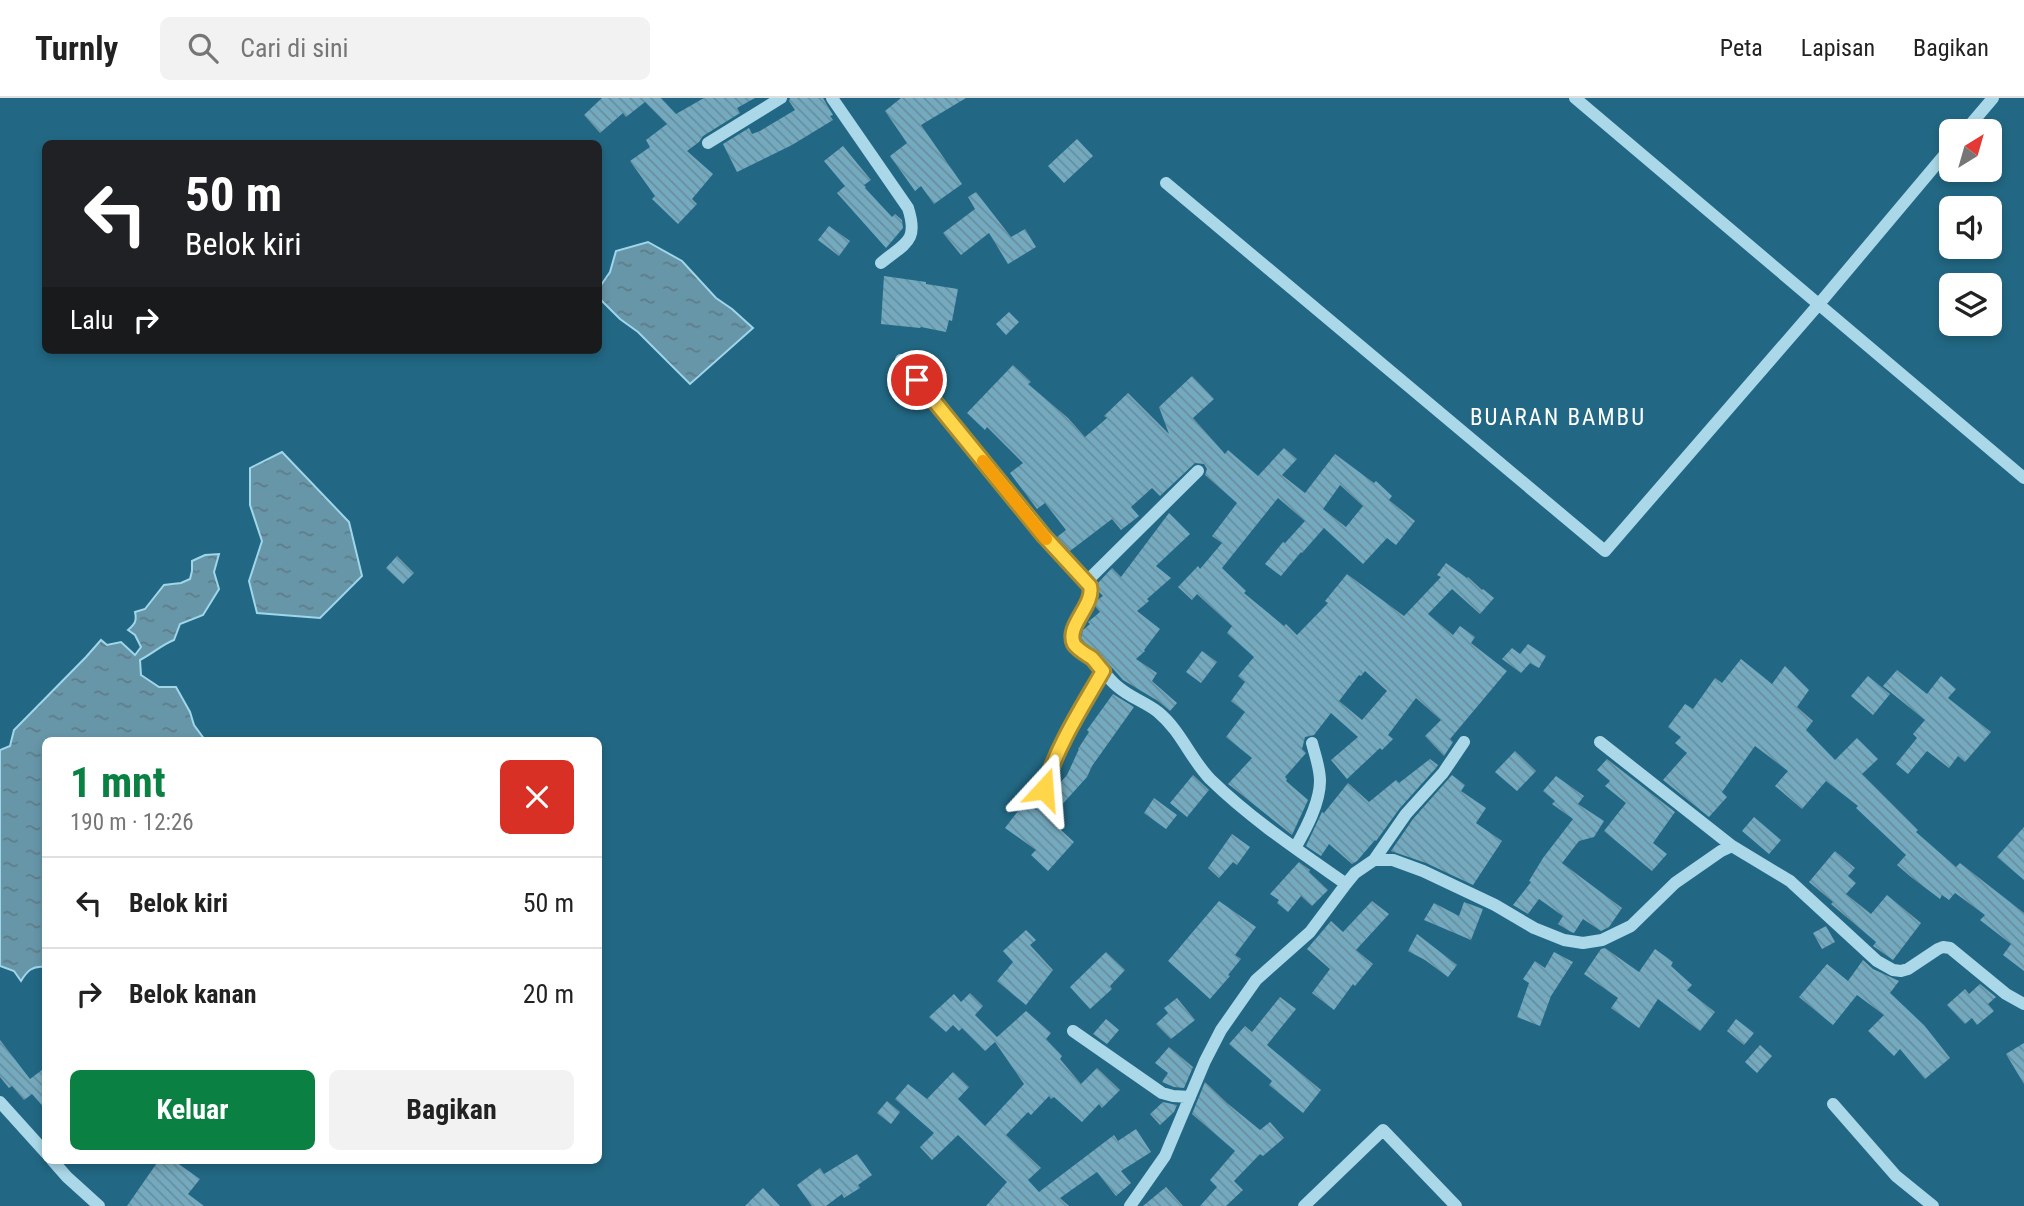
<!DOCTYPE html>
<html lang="id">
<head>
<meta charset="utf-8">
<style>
  body { margin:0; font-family:"Roboto Condensed",sans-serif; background:#f2f2f2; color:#222; height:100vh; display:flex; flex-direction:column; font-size:26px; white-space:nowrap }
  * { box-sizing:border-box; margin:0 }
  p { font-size:23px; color:#767676 }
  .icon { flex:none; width:38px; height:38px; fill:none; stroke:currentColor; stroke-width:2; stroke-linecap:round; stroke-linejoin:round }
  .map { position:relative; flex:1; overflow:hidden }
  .side { position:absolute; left:42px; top:639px; width:560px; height:427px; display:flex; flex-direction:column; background:#fff; border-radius:10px; box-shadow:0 4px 10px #0003 }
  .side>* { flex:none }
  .guide { position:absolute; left:42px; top:42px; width:560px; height:214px; border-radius:10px; box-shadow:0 4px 10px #0003; background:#202124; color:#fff; overflow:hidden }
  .needle { width:46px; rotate:37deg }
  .buttons { position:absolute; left:1939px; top:21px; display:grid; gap:14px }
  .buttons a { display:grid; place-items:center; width:63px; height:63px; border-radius:10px; background:#fff; box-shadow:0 4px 10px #0003; font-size:35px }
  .pin { position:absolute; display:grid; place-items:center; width:60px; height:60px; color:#fff; margin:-30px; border:4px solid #fff; border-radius:50%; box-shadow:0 2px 7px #0007 }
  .me { position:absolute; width:77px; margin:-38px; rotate:19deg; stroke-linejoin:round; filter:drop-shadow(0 0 5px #0008) }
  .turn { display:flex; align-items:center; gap:24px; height:147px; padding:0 28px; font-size:32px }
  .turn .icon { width:91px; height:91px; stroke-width:2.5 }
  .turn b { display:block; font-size:49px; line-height:60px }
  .then { display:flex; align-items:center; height:66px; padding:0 28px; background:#0003; gap:14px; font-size:26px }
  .round { display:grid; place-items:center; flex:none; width:74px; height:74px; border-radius:10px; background:#f2f2f2 }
  .head { display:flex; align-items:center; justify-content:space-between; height:119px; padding:0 28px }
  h1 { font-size:42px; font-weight:700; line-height:52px; color:#0b8043 }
  .button { display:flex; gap:14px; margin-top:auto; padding:14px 28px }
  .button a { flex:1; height:80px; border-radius:10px; background:#0b8043; color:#fff; font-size:28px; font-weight:700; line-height:80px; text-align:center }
  .button a+a { background:#f2f2f2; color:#222 }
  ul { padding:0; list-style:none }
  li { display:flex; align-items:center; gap:21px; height:91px; padding:0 28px; border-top:2px solid #e0e0e0 }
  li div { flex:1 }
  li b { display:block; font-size:26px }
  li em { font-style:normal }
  header { display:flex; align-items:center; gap:42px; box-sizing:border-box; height:98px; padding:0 35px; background:#fff; border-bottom:2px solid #e0e0e0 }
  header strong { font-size:33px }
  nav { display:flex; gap:38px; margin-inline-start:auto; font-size:24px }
  .search { width:490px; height:63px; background:#f2f2f2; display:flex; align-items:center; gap:18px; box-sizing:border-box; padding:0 24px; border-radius:10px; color:#767676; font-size:26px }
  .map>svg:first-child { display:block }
</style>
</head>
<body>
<header>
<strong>Turnly</strong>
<div class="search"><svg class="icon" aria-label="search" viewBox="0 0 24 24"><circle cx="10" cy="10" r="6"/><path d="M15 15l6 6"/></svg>Cari di sini</div>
<nav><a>Peta</a><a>Lapisan</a><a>Bagikan</a></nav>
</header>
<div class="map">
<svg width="2024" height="1108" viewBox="0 0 2024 1108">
  <defs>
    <pattern id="water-ripples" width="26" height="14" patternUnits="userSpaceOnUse" patternTransform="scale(1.75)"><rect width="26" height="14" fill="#6796a9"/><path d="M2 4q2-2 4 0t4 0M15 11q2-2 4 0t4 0" fill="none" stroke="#5e7c88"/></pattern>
    <pattern id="building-back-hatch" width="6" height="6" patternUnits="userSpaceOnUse" patternTransform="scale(1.75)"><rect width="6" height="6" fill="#74aabf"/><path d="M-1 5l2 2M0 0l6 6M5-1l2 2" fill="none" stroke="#688e9c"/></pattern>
  </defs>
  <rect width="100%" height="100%" fill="#226884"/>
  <path fill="url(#water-ripples)" stroke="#9fd6e9" stroke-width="2" d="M648 144 682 163 716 200 732 211 753 230 690 286 638 234 620 221 599 200V190L610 174 616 153Z
    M282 354 349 424 362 478 320 520 257 515 249 483 262 443 250 407V370Z
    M219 456 214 474 219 491 203 517 180 526 174 542C163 546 152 556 140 562L141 577 159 589H176L190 614 194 627 205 642H46L45 869C33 867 27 873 21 883L14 873 0 868V652L10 648 14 632 86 559 101 542 107 547 121 544 135 557 141 549 135 537 128 532C135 526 137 523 135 514L145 511 164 487 181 485 190 481 192 473V463L205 457Z"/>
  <path fill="url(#building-back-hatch)" fill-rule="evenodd" d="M602 0H661L676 16 704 0H755L737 10 740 15 703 38 699 44 687 53 713 76 692 101 697 106 678 126 652 101 655 98 630 63 650 49 646 42 667 26 645 4 626 19 623 15 600 35 584 17Z
    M790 0H823L833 17 830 18 833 22 792 47 737 74 723 46 749 30 752 36 760 33 795 12 789 3Z
    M901 0H966L921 27 962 86 934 106 921 88 915 93 890 58 907 45 885 13Z
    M1077 41 1093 58 1064 85 1048 68Z
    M843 48 871 82 864 87 866 89 865 90 892 119 895 116 902 122 903 130 886 150 837 95 845 88 824 63Z
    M976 94 1011 139 1025 131 1036 149 1008 166 989 135 961 157 943 135 975 111 968 99Z
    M829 128 850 143 839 158 818 142Z
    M884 178 926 184V186L958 191 952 223 949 222 946 234 921 229 920 230 881 226Z
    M1009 214 1019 224 1006 237 996 226Z
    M1013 267 1031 284 1028 286 1068 320 1085 339 1107 320 1104 318 1128 295 1169 336 1159 309 1192 278 1214 301 1193 320 1225 356 1228 352 1258 378 1284 350 1297 361 1282 377 1305 395 1335 356 1374 385 1376 383 1392 398 1389 402 1415 423 1396 447 1387 440 1363 466 1324 430 1302 455 1301 454 1281 478 1265 466 1283 444 1285 445 1305 423 1278 400 1222 470 1246 493 1244 495 1284 528 1286 526 1297 537 1328 505 1325 503 1347 476 1404 518 1441 479 1437 477 1446 465 1467 480 1468 479 1482 492 1483 491 1494 500 1480 516 1452 491 1428 516 1453 537 1460 528 1475 539 1471 545 1507 573 1450 641 1453 644 1444 658 1425 638 1441 622 1416 600 1388 637 1393 641 1382 652 1380 650 1347 681 1331 662 1358 639 1331 615 1314 637 1305 639 1302 651 1306 655 1285 679 1287 681 1286 683 1308 702 1292 737 1232 689 1228 686 1252 660 1226 639 1245 614 1231 603 1245 584 1238 578 1254 559 1227 535 1232 528 1197 496 1192 502 1178 489 1198 468 1200 471 1222 445 1212 438 1237 405 1205 377 1207 371 1204 366 1195 365 1160 398 1152 390 1131 409 1139 418 1121 432 1112 421 1070 453 1057 439 1066 432 1045 405 1037 411 1010 375 1023 365 987 329 985 332 967 315ZM1340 387 1363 408 1346 429 1323 411ZM1365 573 1387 593 1362 622 1339 603 1359 577 1361 578Z
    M1169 415 1190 436 1156 468 1171 480 1147 501 1149 503 1137 513 1160 531 1144 552 1145 553 1136 561 1157 575 1152 583 1177 605 1170 613 1158 603 1123 582 1098 554 1086 546 1081 540 1083 532 1090 526 1088 524 1100 514 1095 508 1097 502 1103 498 1099 494 1098 485 1112 470 1121 479Z
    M397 458 414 475 403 486 386 470Z
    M1528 546 1546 558 1539 570 1530 565 1521 575 1502 561 1512 550 1520 556Z
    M1202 553 1217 564 1201 585 1186 574Z
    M1741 561 1772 586 1785 568 1809 592 1797 609 1813 623 1806 632 1835 662 1857 640 1878 661 1862 676 1918 732 1916 734 1956 769 1960 765 2024 815V873L2003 857 2011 846 1980 822 1985 817 1955 795 1949 802 1942 797 1940 801 1911 779 1897 767 1906 757 1856 710 1858 708 1826 683 1802 711 1775 688 1788 673 1755 648 1722 694 1727 699 1709 719 1663 682 1687 655 1675 645 1681 639 1668 629 1685 606 1693 611 1715 580 1722 585Z
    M1897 572 1927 596 1941 578 1956 591 1948 600 1991 634 1965 664 1958 658 1949 670 1927 653 1908 676 1896 666 1917 640 1913 636 1925 622 1883 588Z
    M1868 578 1890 596 1873 617 1851 598Z
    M1113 596 1134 609 1092 668 1087 679 1049 721 1074 744 1048 773 1031 757 1036 752 1005 730 1025 704 1036 712 1067 677 1079 651H1078L1089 634 1087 632Z
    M1515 653 1536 673 1517 693 1495 674Z
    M1430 661 1438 667 1436 670 1400 710 1376 743 1375 742 1357 763 1352 766 1329 746 1321 758 1306 748 1322 714 1324 715 1348 685 1369 704 1396 682 1399 685Z
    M1607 661 1675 714 1653 745 1667 756 1652 773 1604 733 1626 705 1605 688 1610 683 1597 672Z
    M1193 677 1209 692 1187 719 1170 705Z
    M1452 677 1465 687 1461 693 1486 710 1476 725 1502 743 1473 787 1426 765 1391 753 1413 721Z
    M1556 678 1584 698 1578 706 1604 723 1594 739 1579 743 1562 765 1622 810 1609 829 1601 833 1583 821 1574 835 1571 834 1558 826 1563 818 1539 801 1528 816 1513 807 1531 784 1529 783 1543 760 1573 721 1552 706 1555 703 1543 693Z
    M1154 700 1177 717 1166 731 1144 715Z
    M1754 719 1781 742 1769 756 1742 733Z
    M2024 729V782L1997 759Z
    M1232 736 1250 749 1237 767 1233 764 1219 780 1208 770Z
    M1835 753 1855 770 1848 778 1856 785 1846 796 1871 816 1887 797 1921 825 1893 862 1873 848 1876 844 1831 806 1833 804 1809 784Z
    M1299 764 1310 772 1309 774 1328 792 1312 808 1301 798 1288 814 1277 805 1279 802 1270 796Z
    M1219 803 1256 829 1235 857 1241 861 1228 877 1230 878 1210 901 1168 863Z
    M1372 803 1389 816 1356 852 1373 866 1355 888 1353 886 1334 912 1312 895 1330 871 1307 851 1331 823 1343 834Z
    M1464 804 1483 811 1471 842 1424 822 1434 805 1459 818Z
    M1826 828 1835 844 1822 851 1813 835Z
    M1026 832 1036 842 1030 847 1053 872 1026 907 997 883 1013 864 1003 853Z
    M1417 836 1457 867 1448 879 1425 862 1408 853Z
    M1605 850 1639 874 1655 851 1673 864 1671 868 1692 887 1687 892 1715 914 1700 933 1658 901 1639 930 1611 910 1618 900 1584 876 1601 851Z
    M1106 854 1125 872 1110 888 1112 891 1090 911 1070 889Z
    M1554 854 1573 864 1551 898 1540 928 1517 919 1529 885 1523 881 1535 863 1545 870Z
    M1863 862 1873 871 1899 883 1890 895 1924 927 1950 960 1925 981 1900 951 1894 958 1868 933 1884 917 1857 897 1833 927 1799 899 1827 866 1848 883Z
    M1980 886 1996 899 1988 906 1994 913 1977 927 1972 920 1965 926 1947 907 1965 891 1969 896Z
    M970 895 983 908 975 917 997 939 1026 913 1051 935 1046 941 1062 958 1060 961 1081 986 1097 970 1120 992 1102 1010 1099 1006 1082 1024 1054 999 1051 1001 1049 998 1031 1017 1028 1014 1006 1037 1041 1070 1028 1082 1039 1094 1114 1037 1118 1043 1136 1031 1151 1054 1121 1073 1131 1085 1116 1098 1097 1074 1060 1100 1069 1108H986L1007 1084 958 1037 932 1062 920 1049 934 1035 895 1001 908 986 927 1001 953 974 969 989 958 1001 985 1028 1024 986 995 944 985 953 962 930 959 933 953 927 946 934 929 919 954 896 961 904Z
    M1280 899 1296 911 1267 947 1321 992 1303 1015 1269 987 1272 983 1229 946 1245 928 1252 934Z
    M1177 900 1195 922 1171 941 1156 926 1168 915 1164 910Z
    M1106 921 1119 932 1107 946 1093 936Z
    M1736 921 1754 935 1744 947 1727 933Z
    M0 942 30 981 46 969V1012L32 996 24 1002 12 988 9 990 0 979Z
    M2024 945V986L2006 956Z
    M1760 947 1772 958 1757 975 1745 964Z
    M1169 949 1193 969 1184 990 1174 989 1162 984 1168 975 1155 965Z
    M1205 984 1227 1005 1260 1032 1270 1024 1284 1040 1263 1058 1260 1056 1234 1083 1243 1092 1226 1108H1200L1217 1089 1210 1082 1235 1053 1192 1016Z
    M887 1003 900 1014 891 1026 877 1015Z
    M1163 1004 1177 1007 1174 1014 1160 1027 1150 1016Z
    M857 1056 872 1077 858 1087 860 1090 844 1100 842 1096 826 1108H812L797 1087 820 1070 824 1076Z
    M159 1062H173L200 1081 188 1096 204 1108H127Z
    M1166 1089 1183 1108H1143Z
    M763 1090 780 1108H745Z"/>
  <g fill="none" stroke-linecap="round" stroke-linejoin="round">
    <path stroke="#abd8e8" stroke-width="12" d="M832 0 908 110C919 144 905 145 881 165
      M1575 0 2024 380
      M1965 33 1993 0
      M708 45 781 0
      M1166 85 1605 453 1819 206 1951 49
      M901 262 1044 438 1090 488C1095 507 1063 530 1075 548 1078 553 1087 556 1092 560 1101 569 1107 580 1117 588 1129 599 1145 604 1158 614 1181 633 1190 660 1210 681 1251 721 1299 753 1346 786
      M1086 484 1198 373
      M1600 644 1732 748
      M1044 691 1061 646 1103 573
      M1295 750C1306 731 1320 705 1320 683 1320 670 1315 657 1312 645
      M1374 762 1406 716 1443 675 1464 644
      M1073 933 1162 995 1173 998 1190 999
      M0 1004 46 1055
      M1833 1006 1896 1078 1933 1108
      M52 1062 67 1079 99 1108
      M1130 1108 1165 1058 1205 963 1221 932 1256 882 1310 834 1346 786 1355 775 1374 762H1393L1423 773 1495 807 1534 830 1564 842 1583 845 1602 842 1631 828 1675 785 1721 753 1732 748 1790 783 1877 863 1893 872 1901 873 1908 871 1938 851 1943 849 1950 850 2006 896 2024 906
      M1304 1108 1383 1032 1456 1108"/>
  </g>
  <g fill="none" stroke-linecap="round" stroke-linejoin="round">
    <g stroke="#a68a30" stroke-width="18">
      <path id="route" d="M917 282 1044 438 1090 488C1095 507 1065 528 1074 546 1078 552 1086 556 1092 560 1096 564 1099 569 1103 573 1081 611 1057 648 1044 691"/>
    </g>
    <use href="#route" stroke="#ffd54a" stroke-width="12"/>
    <path stroke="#f59e0b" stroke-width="12" d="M983 363 1046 441"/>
  </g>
  <g text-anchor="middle" stroke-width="7" stroke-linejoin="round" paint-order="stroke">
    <g font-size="23" letter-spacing="2" fill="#fff" stroke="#226884">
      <text x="1558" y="327">BUARAN BAMBU</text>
    </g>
  </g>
</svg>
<div class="buttons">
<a><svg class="needle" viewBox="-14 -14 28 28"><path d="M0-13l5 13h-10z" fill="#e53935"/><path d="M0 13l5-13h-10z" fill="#767676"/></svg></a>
<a><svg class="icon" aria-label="sound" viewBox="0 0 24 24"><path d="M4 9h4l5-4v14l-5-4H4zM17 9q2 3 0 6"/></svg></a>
<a><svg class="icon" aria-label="layers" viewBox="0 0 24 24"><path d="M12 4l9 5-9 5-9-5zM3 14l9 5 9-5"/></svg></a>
</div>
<div class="pin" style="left:917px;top:282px;background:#d93025"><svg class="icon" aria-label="arrive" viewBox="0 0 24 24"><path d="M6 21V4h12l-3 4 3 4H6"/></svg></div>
<svg class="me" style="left:1044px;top:691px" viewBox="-20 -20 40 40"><path d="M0-17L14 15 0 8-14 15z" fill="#ffd54a" stroke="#fff" stroke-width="4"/></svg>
<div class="guide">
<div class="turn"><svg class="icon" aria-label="left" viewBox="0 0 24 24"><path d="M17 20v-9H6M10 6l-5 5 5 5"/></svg><div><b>50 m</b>Belok kiri</div></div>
<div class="then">Lalu<svg class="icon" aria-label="right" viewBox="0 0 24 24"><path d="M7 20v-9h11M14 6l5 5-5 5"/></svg></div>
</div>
<section class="side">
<div class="head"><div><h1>1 mnt</h1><p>190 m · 12:26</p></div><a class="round" style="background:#d93025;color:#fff"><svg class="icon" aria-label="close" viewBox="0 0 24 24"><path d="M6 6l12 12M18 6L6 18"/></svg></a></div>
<ul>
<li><svg class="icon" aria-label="left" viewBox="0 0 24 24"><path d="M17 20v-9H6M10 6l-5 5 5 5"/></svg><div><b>Belok kiri</b></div><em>50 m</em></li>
<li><svg class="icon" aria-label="right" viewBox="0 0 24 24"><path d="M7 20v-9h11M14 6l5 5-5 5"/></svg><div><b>Belok kanan</b></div><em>20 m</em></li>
</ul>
<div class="button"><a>Keluar</a><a>Bagikan</a></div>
</section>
</div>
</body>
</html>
